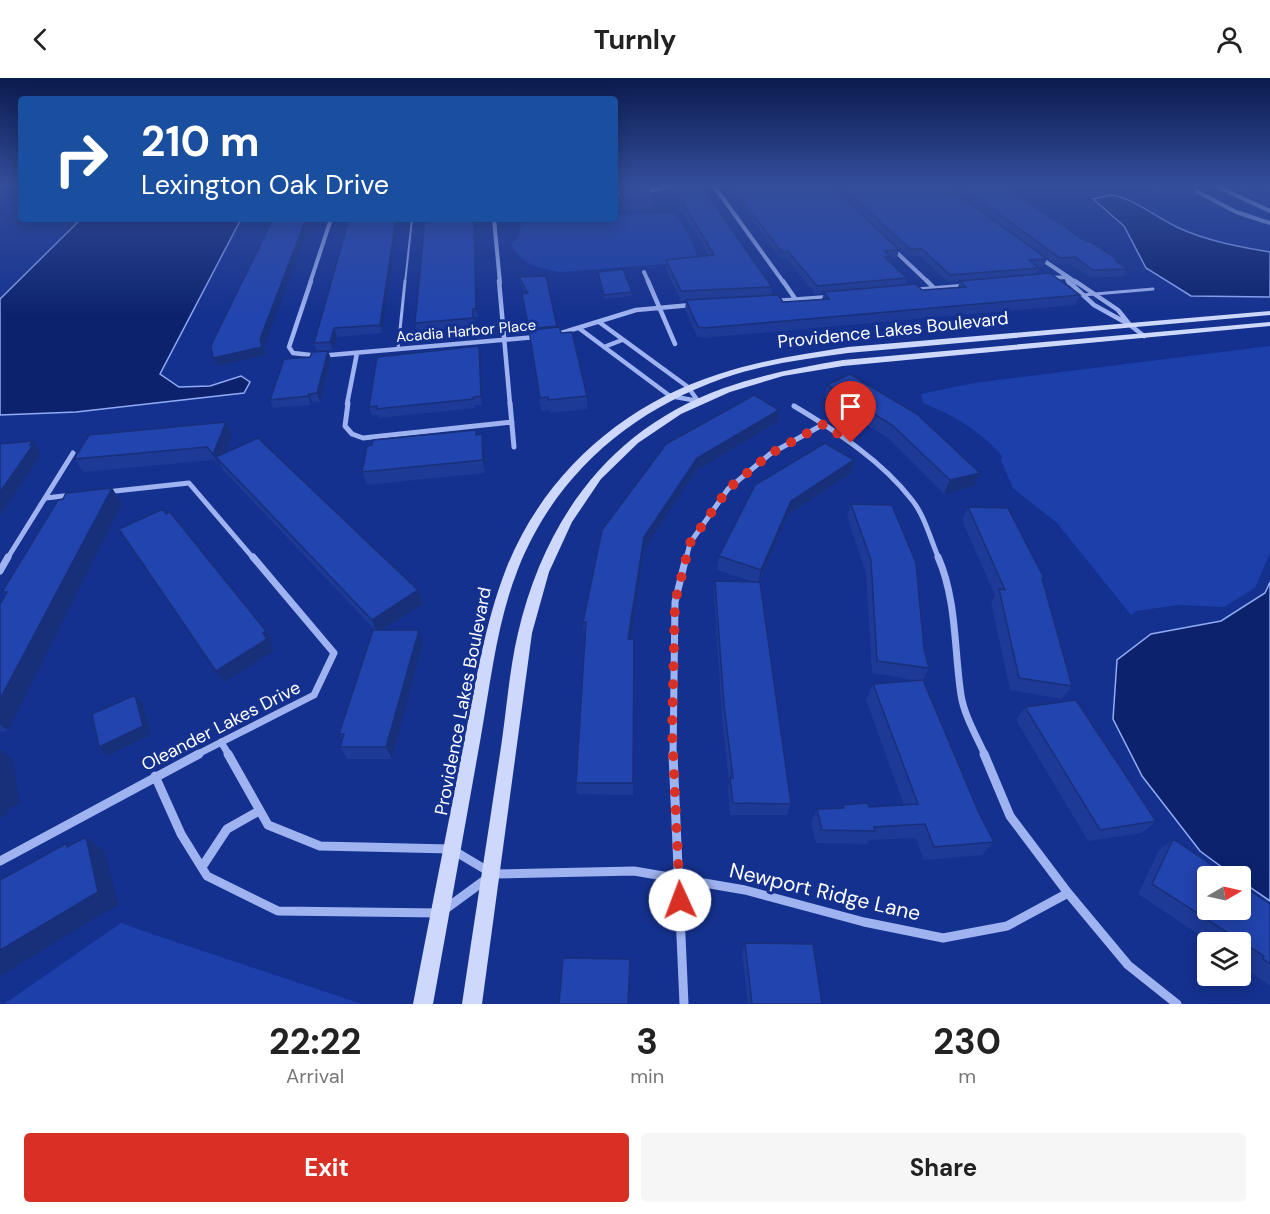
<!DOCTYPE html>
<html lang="en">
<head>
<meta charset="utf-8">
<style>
  body { margin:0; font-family:"DM Sans",sans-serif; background:#f6f6f6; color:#222; height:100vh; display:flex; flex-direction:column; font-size:22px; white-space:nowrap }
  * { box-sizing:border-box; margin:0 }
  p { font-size:20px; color:#767676 }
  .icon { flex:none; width:33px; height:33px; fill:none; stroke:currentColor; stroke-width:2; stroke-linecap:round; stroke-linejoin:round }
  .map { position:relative; height:926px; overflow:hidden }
  .panel { display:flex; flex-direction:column; background:#fff; flex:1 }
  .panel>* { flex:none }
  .top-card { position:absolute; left:18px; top:18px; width:600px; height:126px; border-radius:6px; box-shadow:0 3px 15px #0003; background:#1a4fa0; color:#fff; overflow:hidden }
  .needle { width:39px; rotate:81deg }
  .controls { position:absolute; left:1197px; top:788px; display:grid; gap:12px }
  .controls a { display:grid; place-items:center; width:54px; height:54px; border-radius:6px; background:#fff; box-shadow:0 3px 15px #0003; font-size:30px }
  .pin { position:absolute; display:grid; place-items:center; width:51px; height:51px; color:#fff; margin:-62px -26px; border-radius:50% 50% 50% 0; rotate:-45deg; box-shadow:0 0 6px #0007 }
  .pin .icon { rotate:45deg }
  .me { position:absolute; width:66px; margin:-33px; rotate:358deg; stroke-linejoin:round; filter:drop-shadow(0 0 4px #0008) }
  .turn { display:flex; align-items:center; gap:21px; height:126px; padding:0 24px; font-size:27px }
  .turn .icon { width:78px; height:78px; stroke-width:2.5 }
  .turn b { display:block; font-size:42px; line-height:51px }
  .eta { display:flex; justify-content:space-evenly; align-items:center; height:102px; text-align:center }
  .eta b { font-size:36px; font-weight:700; line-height:42px }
  .cta { display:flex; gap:12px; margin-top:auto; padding:12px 24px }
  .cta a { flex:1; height:69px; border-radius:6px; background:#d93025; color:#fff; font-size:24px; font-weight:700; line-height:69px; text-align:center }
  .cta a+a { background:#f6f6f6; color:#222 }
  header { display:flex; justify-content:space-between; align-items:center; height:78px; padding:0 24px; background:#fff; font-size:27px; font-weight:700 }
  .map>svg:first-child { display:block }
</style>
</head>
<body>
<header><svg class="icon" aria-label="back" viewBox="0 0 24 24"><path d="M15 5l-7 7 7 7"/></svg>Turnly<svg class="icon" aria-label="person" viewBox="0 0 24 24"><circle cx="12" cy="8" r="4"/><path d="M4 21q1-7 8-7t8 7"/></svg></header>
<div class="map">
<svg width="1270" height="926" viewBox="0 0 1270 926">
  <rect width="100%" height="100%" fill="#14318f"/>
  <path fill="#1c3fa9" d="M672 135C684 144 693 166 698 180L692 184 560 194C539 191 522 186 511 167L519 158 521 146 531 141H615V137Z
    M1270 268V475L1255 510 1224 529 1178 527 1136 533 1131 537 1057 445 1013 410 1001 382 1002 378C979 352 955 338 923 325L921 316 974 305Z
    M121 845 152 856 362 926H4Z"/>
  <path fill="#0c226c" stroke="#91abf4" stroke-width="1.5" d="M1111 117C1136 121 1156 140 1179 150 1207 163 1240 169 1270 174V219L1191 218 1146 190 1124 148 1093 121Z
    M81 141H241L160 296 179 309 210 308 241 298 250 304 244 315 76 334 0 337V221Z
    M1270 504V823L1241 803 1240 798H1234L1200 773 1142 698 1113 641 1117 582 1151 556 1221 543 1265 515Z"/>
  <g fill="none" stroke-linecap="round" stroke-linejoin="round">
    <path stroke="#9fb3f1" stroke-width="2" d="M405 205 412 141"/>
    <path stroke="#9fb3f1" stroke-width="3" d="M1083 217 1153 211
      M398 271 405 203"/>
    <path stroke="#9fb3f1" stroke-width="4" d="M714 108 784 205
      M1187 108 1236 134 1270 145
      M1216 108 1270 133
      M643 114 672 108
      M615 116 627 115
      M494 141 500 205
      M893 171 929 205
      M1040 180 1077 205
      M644 194 649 205
      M1066 199 1069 205
      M1051 200 1066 199
      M310 205 331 141"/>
    <path stroke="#9fb3f1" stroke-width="4.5" d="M311 203 289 269 293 275 319 278 536 259
      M499 203 510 326
      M648 203 675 266
      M783 203 796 222
      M927 203 934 210
      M1068 203 1094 227 1130 247 1118 232 1075 203
      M914 212 963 208
      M776 223 829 219
      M599 244 688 309 698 323
      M1130 247 1144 258
      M580 251 670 318 698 323
      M558 256 636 232 691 227
      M604 269 622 262
      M347 326 357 275"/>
    <path stroke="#9fb3f1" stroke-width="5" d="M348 325 345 348 352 356 363 360 512 344
      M510 325 514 369
      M794 328C836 353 882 383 912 422 925 438 931 463 939 481
      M106 414 189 405 254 481
      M46 420 72 417
      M7 481 73 375
      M686 481 690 465 728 411 770 376 824 346"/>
    <path stroke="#9fb3f1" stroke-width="7" d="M938 479C957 522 954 572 961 617 964 637 977 659 985 677
      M0 493 8 479
      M221 664 229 677
      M196 677 314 617 334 575 253 479
      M673 677 675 524 686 479"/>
    <path stroke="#9fb3f1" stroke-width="9" d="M228 676 268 747 320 768 451 771 493 796 634 793 745 812 864 844 943 860 1007 848 1068 815
      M673 676 684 926
      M984 676 1010 738 1068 815 1128 887 1177 926
      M155 698 181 756 207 798 278 833 440 835 485 802
      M0 783 199 676
      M202 789 227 751 259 733"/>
    <path fill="#cdd8fc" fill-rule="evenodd" d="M1270 233V237L848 275C806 281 764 286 724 300 630 333 555 397 518 491 497 544 491 602 481 658 465 748 449 837 433 926H413C430 837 448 748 465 659 476 603 485 545 506 491 543 397 623 326 719 296 761 282 804 276 848 269Z
      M1270 244V248L843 288 783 298 730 314 681 336 638 365 601 401 572 444 549 494 532 555 482 926H462C475 838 489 750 502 662 507 626 510 589 518 555 545 440 611 350 724 310 763 296 803 289 843 282Z"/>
  </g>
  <path fill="#1d3a96" d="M615 108H647L654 121V131L625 133 619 120V112H615Z
    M672 108H701L772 209 771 218 783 224 822 221 824 215 815 216 787 181H781L726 108H831L899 172 897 180H890L889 183 907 200 905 207 922 212 958 209 960 203 948 204 920 178 908 179 832 108H946L1047 181 1044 188 1038 189 1039 190 1037 196 1080 217 1075 227 704 260 697 259 685 232 686 223H681L666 192V182L709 178 672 116Z
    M948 108H1004L1087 164 1120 183 1119 185 1127 191 1124 198 1090 200 1071 186 1057 187Z
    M1144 108H1194L1197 110 1191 120 1165 122Z
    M1226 108H1270V128Z
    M349 141H399L382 255 337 259 333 272 317 273 314 265Z
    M425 141H476L475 147 478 239H474V248L417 253 415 245Z
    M598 194 632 214V218L604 221 598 197Z
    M519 199 557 249 587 318V331L550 335 549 332 541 333 530 255 523 219 526 215 519 203Z
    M479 268 481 277 482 327H475V330L417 336 379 340 378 337H372L369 329Z
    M328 273 331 281 320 324H312L311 327 273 330 270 322 310 279Z
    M850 296 974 408 944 416 888 360 824 320 827 307Z
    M226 344 232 357 225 375 418 512 423 526 382 552 423 565 392 681H347L340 669 342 661 339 656 375 552 223 392 221 388 220 389 214 382 84 394 74 381Z
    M777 344 696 393 644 472 630 562H634L633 717 577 716 576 705 586 557H584L583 544 666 366Z
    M477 357 485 369V395L367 407 362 394Z
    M854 382 851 395 788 437 759 504 791 726 787 737H730L728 712 729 704 722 640 714 516 715 503 754 504 717 492 719 478Z
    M112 410 122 426 8 653 0 654V526L5 517 2 514 63 421Z
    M851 426 924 571 929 590 923 602 979 735 994 764 982 777 924 782 916 760 869 762 867 766 816 765 811 745 817 731H841L843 727 869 729 904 727 866 622 873 606 920 603 872 595 866 495 847 439Z
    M968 429 1044 500 1042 503 1072 608 1062 621 1010 612 991 524 995 518 962 442Z
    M1025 629 1156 743 1142 755 1088 763 1016 642Z
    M1173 761 1270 826V908L1244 890 1245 887 1240 884V864H1210L1138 816 1159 772Z
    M745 865 822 926H748L742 874Z"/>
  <path fill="#18307a" d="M306 141H311L264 270 266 277 217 288 213 280 260 261Z
    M396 141H399L382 255 380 247Z
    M474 141H476L475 147 478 239 476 231Z
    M334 250 337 259 333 272 330 264Z
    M479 268 481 277 482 327 481 318Z
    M328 273 331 281 320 324 317 315Z
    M309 316 312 324 311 327 308 318Z
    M779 332 777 344 696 393 644 472 629 575 628 561 644 459 697 380Z
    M226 344 232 357 222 385 216 379 221 388 220 389 213 376Z
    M482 356 485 369V395L483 382Z
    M33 363 40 373 39 375 41 377 0 438V414Z
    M854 382 851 395 788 437 758 505 761 492 791 423Z
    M980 395 974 408 944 416 950 402Z
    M112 410 122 426 8 653 0 646V621Z
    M418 512 423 526 377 555 372 542Z
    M419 552 423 565 392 681 386 669Z
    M266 553 273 565 270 566 274 573 224 604 216 593Z
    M135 617 143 625 151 657 107 678 99 669Z
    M0 671 13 682 20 725 6 733 7 736 0 740Z
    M86 759 105 774 118 827 0 898V872Z
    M630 881 629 926H628Z"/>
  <path fill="#2244ae" stroke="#18307a" stroke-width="1.5" d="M647 108 654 121 624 122 619 110Z
    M673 108H701L772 209 681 213 666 182 714 177Z
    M731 108H831L899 172 885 173 890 179H885L907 200 817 208 788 173 782 174Z
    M841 108H946L1047 181 1029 182 1039 190 950 197 922 171H910Z
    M960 108H1004L1087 164H1091L1120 183H1116L1127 191 1093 192 1075 179 1060 180Z
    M1165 108H1194L1197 110 1170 112Z
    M1252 108H1270V116Z
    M273 141H306L260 261 262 269 213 280 211 268 214 261Z
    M349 141H396L380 247 334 250 330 264 314 265Z
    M425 141H474L476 231H473V240L415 245Z
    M623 191 632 214 604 217 598 194Z
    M1050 195 1080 217 705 250 698 249 686 222 778 217 783 224 829 221 824 214 916 206 922 212 966 209 960 203Z
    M546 198 557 248 529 251 522 216 528 215 519 199Z
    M559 249 561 255 572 254 587 318 548 322V319L540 320 529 252Z
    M479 268 481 318 473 319V321L415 327 377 331V328L369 329 377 279Z
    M328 273 317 315 309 316 308 318 270 322 284 281 310 279 312 274Z
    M850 296 917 336 980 395 950 402 892 347 827 307Z
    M754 317 779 332 697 380 644 459 628 561 634 562 633 705H576L586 544H583L602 452 666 366Z
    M226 344 213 376 207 369 74 381 89 357Z
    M476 352V357L482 356 483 382 362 394 367 368 372 367 373 362Z
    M258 360 418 512 372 542 216 379Z
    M33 363 30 367H33L0 414V366Z
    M825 365 854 382 791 423 761 492 719 478 755 407Z
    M112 410 0 621V526L7 514H2L58 422 63 421 66 415Z
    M851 426 892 427 916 485 924 571 929 590 877 583 871 482Z
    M968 429 1008 430 1044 500H1042L1072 608 1019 600 999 511 1005 512Z
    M163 431 166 436 170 434 266 553 263 555 267 561 216 593 119 451Z
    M715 503 760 504 791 726 733 725 730 700H733L724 627Z
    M373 552H419L386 669H340L344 656H339Z
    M923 602 979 735 994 764 934 769 925 746 874 749 875 753 822 752 817 731 844 730 843 727 868 725 869 729 918 726 873 606Z
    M135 617 143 648 99 669 92 636Z
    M1076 622 1156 743 1100 752 1025 629Z
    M86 759 98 814 0 872V802L67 765V769Z
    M1173 761 1228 798H1208V831H1240V806L1270 826V886L1263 881 1264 878 1152 806Z
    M745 865 813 866 822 926H752Z
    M563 880 630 881 628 926H559Z"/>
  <linearGradient id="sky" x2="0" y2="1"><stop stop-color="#0b1b4f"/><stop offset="0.45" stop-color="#344e9b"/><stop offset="1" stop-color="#344e9b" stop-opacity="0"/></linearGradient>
  <rect width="1270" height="238" fill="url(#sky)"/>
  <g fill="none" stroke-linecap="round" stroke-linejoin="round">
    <path stroke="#d93025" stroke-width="10" stroke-dasharray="0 18" d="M680 822 672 653 675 524 690 465 728 411 770 376 824 346 851 365"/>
  </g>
  <g text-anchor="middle" stroke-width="6" stroke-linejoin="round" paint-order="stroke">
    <g font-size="15" fill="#fff" stroke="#14318f">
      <text transform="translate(466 253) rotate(-5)" y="5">Acadia Harbor Place</text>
    </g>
    <g font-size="18" fill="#fff" stroke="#14318f">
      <text transform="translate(893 252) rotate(-6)" y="6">Providence Lakes Boulevard</text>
      <text transform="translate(463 623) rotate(-79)" y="6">Providence Lakes Boulevard</text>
      <text transform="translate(221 648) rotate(-27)" y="6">Oleander Lakes Drive</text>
    </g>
    <g font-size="21" fill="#fff" stroke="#14318f">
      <text transform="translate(825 814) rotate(13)" y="7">Newport Ridge Lane</text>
    </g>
  </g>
</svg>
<div class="controls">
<a><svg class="needle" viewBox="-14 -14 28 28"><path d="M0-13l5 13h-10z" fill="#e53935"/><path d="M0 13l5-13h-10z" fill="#767676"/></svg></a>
<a><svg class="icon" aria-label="layers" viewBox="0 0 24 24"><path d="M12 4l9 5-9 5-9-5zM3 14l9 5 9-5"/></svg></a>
</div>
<div class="pin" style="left:851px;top:365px;background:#d93025"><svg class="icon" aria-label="arrive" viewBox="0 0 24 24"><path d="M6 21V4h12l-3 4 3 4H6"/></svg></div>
<svg class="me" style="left:680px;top:822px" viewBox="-20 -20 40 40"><circle r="19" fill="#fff"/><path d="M0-13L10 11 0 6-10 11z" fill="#d93025"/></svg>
<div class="top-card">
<div class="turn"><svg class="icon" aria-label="right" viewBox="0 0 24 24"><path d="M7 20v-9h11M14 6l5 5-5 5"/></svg><div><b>210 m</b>Lexington Oak Drive</div></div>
</div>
</div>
<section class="panel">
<div class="eta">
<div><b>22:22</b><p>Arrival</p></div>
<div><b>3</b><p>min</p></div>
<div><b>230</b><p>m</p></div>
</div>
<div class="cta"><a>Exit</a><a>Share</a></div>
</section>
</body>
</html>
